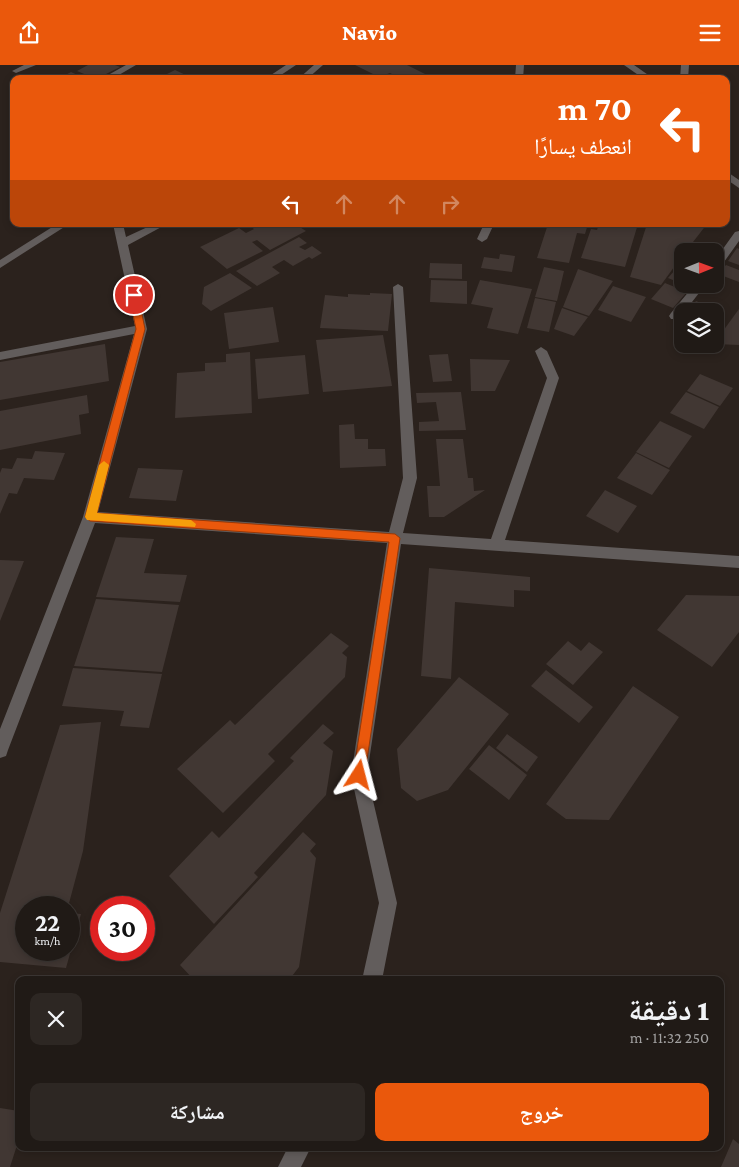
<!DOCTYPE html>
<html lang="ar">
<head>
<meta charset="utf-8">
<style>
  body { margin:0; font-family:"Crimson Pro","Noto Naskh Arabic",serif; background:#2d2723; color:#f1f3f6; direction:rtl; height:100vh; display:flex; flex-direction:column; font-size:19px; white-space:nowrap }
  * { box-sizing:border-box; margin:0 }
  p { font-size:16px; color:#a2a1a1 }
  .icon { flex:none; width:28px; height:28px; fill:none; stroke:currentColor; stroke-width:2; stroke-linecap:round; stroke-linejoin:round }
  .map { position:relative; flex:1; overflow:hidden; direction:ltr }
  .drawer { position:absolute; left:15px; top:911px; width:709px; height:175px; display:flex; flex-direction:column; background:#201a16; border-radius:10px; box-shadow:0 2px 8px #0003,0 0 0 1px #3d3835; direction:rtl }
  .drawer>* { flex:none }
  .banner { position:absolute; left:10px; top:10px; width:720px; height:152px; border-radius:10px; box-shadow:0 2px 8px #0003,0 0 0 1px #3d3835; direction:rtl; background:#ea580c; color:#fff; overflow:hidden }
  .needle { width:32px; rotate:89deg }
  .buttons { position:absolute; left:674px; top:178px; display:grid; gap:10px }
  .buttons a { display:grid; place-items:center; width:50px; height:50px; border-radius:10px; background:#201a16; box-shadow:0 2px 8px #0003,0 0 0 1px #3d3835; font-size:25px }
  .speed { position:absolute; left:15px; top:831px; display:flex; gap:10px; font-size:25px; font-weight:700; text-align:center }
  .speed>* { display:grid; place-content:center; width:65px; height:65px; border-radius:50%; background:#201a16; box-shadow:0 2px 8px #0003,0 0 0 1px #3d3835; line-height:1 }
  .speed small { font-size:12px; font-weight:400 }
  .speed .limit { border:8px solid #d22; background:#fff; color:#111 }
  .pin { position:absolute; display:grid; place-items:center; width:42px; height:42px; color:#fff; margin:-21px; border:2px solid #fff; border-radius:50%; box-shadow:0 1px 5px #0007 }
  .me { position:absolute; width:55px; margin:-28px; rotate:9deg; stroke-linejoin:round; filter:drop-shadow(0 0 4px #0008) }
  .turn { display:flex; align-items:center; gap:18px; height:105px; padding:0 15px; font-size:22px }
  .turn .icon { width:65px; height:65px; stroke-width:2.5 }
  .turn b { display:block; font-size:35px; line-height:42px }
  .lanes { display:flex; align-items:center; height:48px; padding:0 15px; background:#0003; justify-content:center; gap:25px; direction:ltr }
  .lanes .off { opacity:.35 }
  .round { display:grid; place-items:center; flex:none; width:52px; height:52px; border-radius:10px; background:#2d2723 }
  .headline { display:flex; align-items:center; justify-content:space-between; height:85px; padding:0 15px }
  h1 { font-size:30px; font-weight:800; line-height:38px }
  .primary-button { display:flex; gap:10px; margin-top:auto; padding:10px 15px }
  .primary-button a { flex:1; height:58px; border-radius:10px; background:#ea580c; color:#fff; font-size:20px; font-weight:800; line-height:58px; text-align:center }
  .primary-button a+a { background:#2d2723; color:#f1f3f6 }
  header { display:flex; justify-content:space-between; align-items:center; height:65px; padding:0 15px; background:#ea580c; color:#fff; font-size:22px; font-weight:800 }
  .map>svg:first-child { display:block }
</style>
</head>
<body>
<header><svg class="icon" aria-label="menu" viewBox="0 0 24 24"><path d="M4 6h16M4 12h16M4 18h16"/></svg>Navio<svg class="icon" aria-label="share" viewBox="0 0 24 24"><path d="M12 15V3M7 8l5-5 5 5M5 13v7h14v-7"/></svg></header>
<div class="map">
<svg width="739" height="1102" viewBox="0 0 739 1102">
  <rect width="100%" height="100%" fill="#2b221d"/>
  <path fill="#413733" d="M88 0H115L120 2 96 14 77 6Z
    M355 0H407L429 11 423 14H402L390 8 379 12Z
    M175 5 188 11 177 14 167 9Z
    M71 7 86 14H58Z
    M247 159H295L306 166 270 185 257 175 252 177 263 186 227 204 200 182 239 163 246 168 254 164Z
    M329 159H383V162H329Z
    M548 159H588L585 169 577 168 569 198 537 193Z
    M599 159H638L625 202 581 193 591 164 597 165Z
    M647 159H707L686 186H682V191L661 220 630 212Z
    M299 172 307 178 299 182 305 185 312 181 322 188 312 194 309 192 293 201 284 195 272 202 280 208 257 221 236 206Z
    M737 183 739 184V200L728 196Z
    M500 189 515 191 512 207 481 203 484 192 499 194Z
    M430 198 462 199V214L429 213Z
    M681 198 682 199V219H695L692 223 668 213Z
    M726 200 739 205V217L718 209Z
    M544 202 564 206 557 236 535 232Z
    M578 204 613 216 589 251 563 242Z
    M230 208 252 223 211 246 202 239 204 222Z
    M431 215 467 216V239L430 237Z
    M480 215 532 224 518 269 487 263 493 243 471 239Z
    M665 218 687 227 673 243 651 234Z
    M613 221 646 232 631 257 598 245Z
    M370 228 392 229 388 266 320 263 325 230 348 232V229L370 230Z
    M535 233 556 237 549 267 527 263Z
    M696 236 715 244 723 247 715 257V246L689 245Z
    M273 242 279 277 229 284 224 248Z
    M562 243 588 252 574 271 554 264Z
    M739 244V280L715 279V277Z
    M383 270 392 321 323 327 316 275Z
    M105 279 109 316 0 335V297Z
    M250 287 252 348 175 353 177 308 205 306V298L226 297V289Z
    M448 289 452 316 433 317 429 290Z
    M305 290 309 329 258 334 255 294Z
    M470 294 510 295 495 326H471Z
    M700 309 733 323 720 341 687 326Z
    M461 327 466 365 419 366V357L439 356 436 337 417 338 416 328Z
    M686 327 719 342 704 364 670 348Z
    M87 330 89 348 79 350 81 369 0 385V346Z
    M660 356 692 371 669 403 636 387Z
    M354 359 355 374H368V384H385L386 401 340 403 339 360Z
    M436 374H463L468 413H473L474 426 485 425 444 452H429L427 421H440Z
    M35 386 65 388 54 415 24 413 17 429 9 428 0 449V408L2 403 12 404 17 393 32 394Z
    M636 388 670 405 652 430 617 413Z
    M138 403 183 405 176 436 129 433Z
    M605 425 637 441 618 468 586 451Z
    M116 472 154 474 144 508 187 510 180 537 96 532Z
    M0 495 24 496 0 556Z
    M429 503 530 512V526L514 525V542L455 537 451 614 421 611Z
    M686 530 739 531V567L712 602 657 565Z
    M96 534 179 540 162 607 74 601Z
    M331 568 349 581 342 588 347 592 345 612 268 689 275 696 223 748 177 704 230 655 235 660Z
    M568 576 581 586 589 577 603 587 573 620 546 599Z
    M73 603 162 609 149 663 120 661 124 646 62 641Z
    M546 605 593 642 579 658 531 621Z
    M459 612 509 649 448 725 417 736 401 723 397 684Z
    M633 621 679 652 609 755 566 754 546 739Z
    M101 657 83 786 68 842H26V885H69V848L81 849 66 903 0 897V848L60 660Z
    M323 659 334 668 323 678 333 686 326 730 254 808 258 812 214 859 169 811 212 766 219 773 294 696 290 693Z
    M507 669 538 692 527 707 496 683Z
    M489 680 527 710 509 735 469 704Z
    M303 767 316 779 310 786 316 793 299 902 289 915H194L180 900Z
    M0 1043 19 1046V1074L10 1102H0Z
    M733 1074 739 1079V1102H721Z"/>
  <g fill="none" stroke-linecap="round" stroke-linejoin="round">
    <path fill="#625d5c" fill-rule="evenodd" d="M24 0H36L16 8 12 6Z
      M126 0H136L112 14H101Z
      M286 0H296L275 14H265Z
      M314 0H323L307 14H298Z
      M516 0H524L523 14H515Z
      M624 0H634L654 14H644Z
      M681 0H689L688 14H680Z
      M726 106 739 115V123L726 114Z
      M57 159H69L0 203V195Z
      M113 159H123L126 172 154 159H167L128 180 147 264 98 447 389 467 403 413 393 222 398 219 403 222 417 413 403 468 491 474 547 313 535 286 541 282 547 286 559 313 505 475 739 491V503L401 479 367 710 397 838 382 915H362L379 838 351 710 387 478 95 458 8 685 6 691 0 693V664L83 452 134 269 0 295V287L135 261Z
      M484 159H494L487 174 482 177 477 174Z
      M739 166V176L719 204 715 205V195L735 167Z
      M695 219H706L685 246H682L679 254H671L669 251 671 248Z
      M288 1082H311L301 1102H278Z"/>
  </g>
  <path fill="#ea580c" stroke="#983908" d="M134 227 138 230 145 264 97 448 395 469 400 473 364 715 359 717 355 715 353 710 389 477 90 456 85 452 136 264 129 230Z"/>
  <path fill="#f59e0b" d="M104 396 109 400 97 448 191 455 196 459 195 462 87 455 85 452 99 400Z"/>
</svg>
<div class="buttons">
<a><svg class="needle" viewBox="-14 -14 28 28"><path d="M0-13l5 13h-10z" fill="#e53935"/><path d="M0 13l5-13h-10z" fill="#a2a1a1"/></svg></a>
<a><svg class="icon" aria-label="layers" viewBox="0 0 24 24"><path d="M12 4l9 5-9 5-9-5zM3 14l9 5 9-5"/></svg></a>
</div>
<div class="speed"><div>22<small>km/h</small></div><div class="limit">30</div></div>
<div class="pin" style="left:134px;top:230px;background:#d93025"><svg class="icon" aria-label="arrive" viewBox="0 0 24 24"><path d="M6 21V4h12l-3 4 3 4H6"/></svg></div>
<svg class="me" style="left:359px;top:710px" viewBox="-20 -20 40 40"><path d="M0-17L14 15 0 8-14 15z" fill="#ea580c" stroke="#fff" stroke-width="4"/></svg>
<div class="banner">
<div class="turn"><svg class="icon" aria-label="left" viewBox="0 0 24 24"><path d="M17 20v-9H6M10 6l-5 5 5 5"/></svg><div><b>70 m</b>انعطف يسارًا</div></div>
<div class="lanes"><svg class="icon" aria-label="left" viewBox="0 0 24 24"><path d="M17 20v-9H6M10 6l-5 5 5 5"/></svg><svg class="icon off" aria-label="ahead" viewBox="0 0 24 24"><path d="M12 20V5M6 11l6-6 6 6"/></svg><svg class="icon off" aria-label="ahead" viewBox="0 0 24 24"><path d="M12 20V5M6 11l6-6 6 6"/></svg><svg class="icon off" aria-label="right" viewBox="0 0 24 24"><path d="M7 20v-9h11M14 6l5 5-5 5"/></svg></div>
</div>
<section class="drawer">
<div class="headline"><div><h1>1 دقيقة</h1><p>250 m · 11:32</p></div><a class="round"><svg class="icon" aria-label="close" viewBox="0 0 24 24"><path d="M6 6l12 12M18 6L6 18"/></svg></a></div>
<div class="primary-button"><a>خروج</a><a>مشاركة</a></div>
</section>
</div>
</body>
</html>
